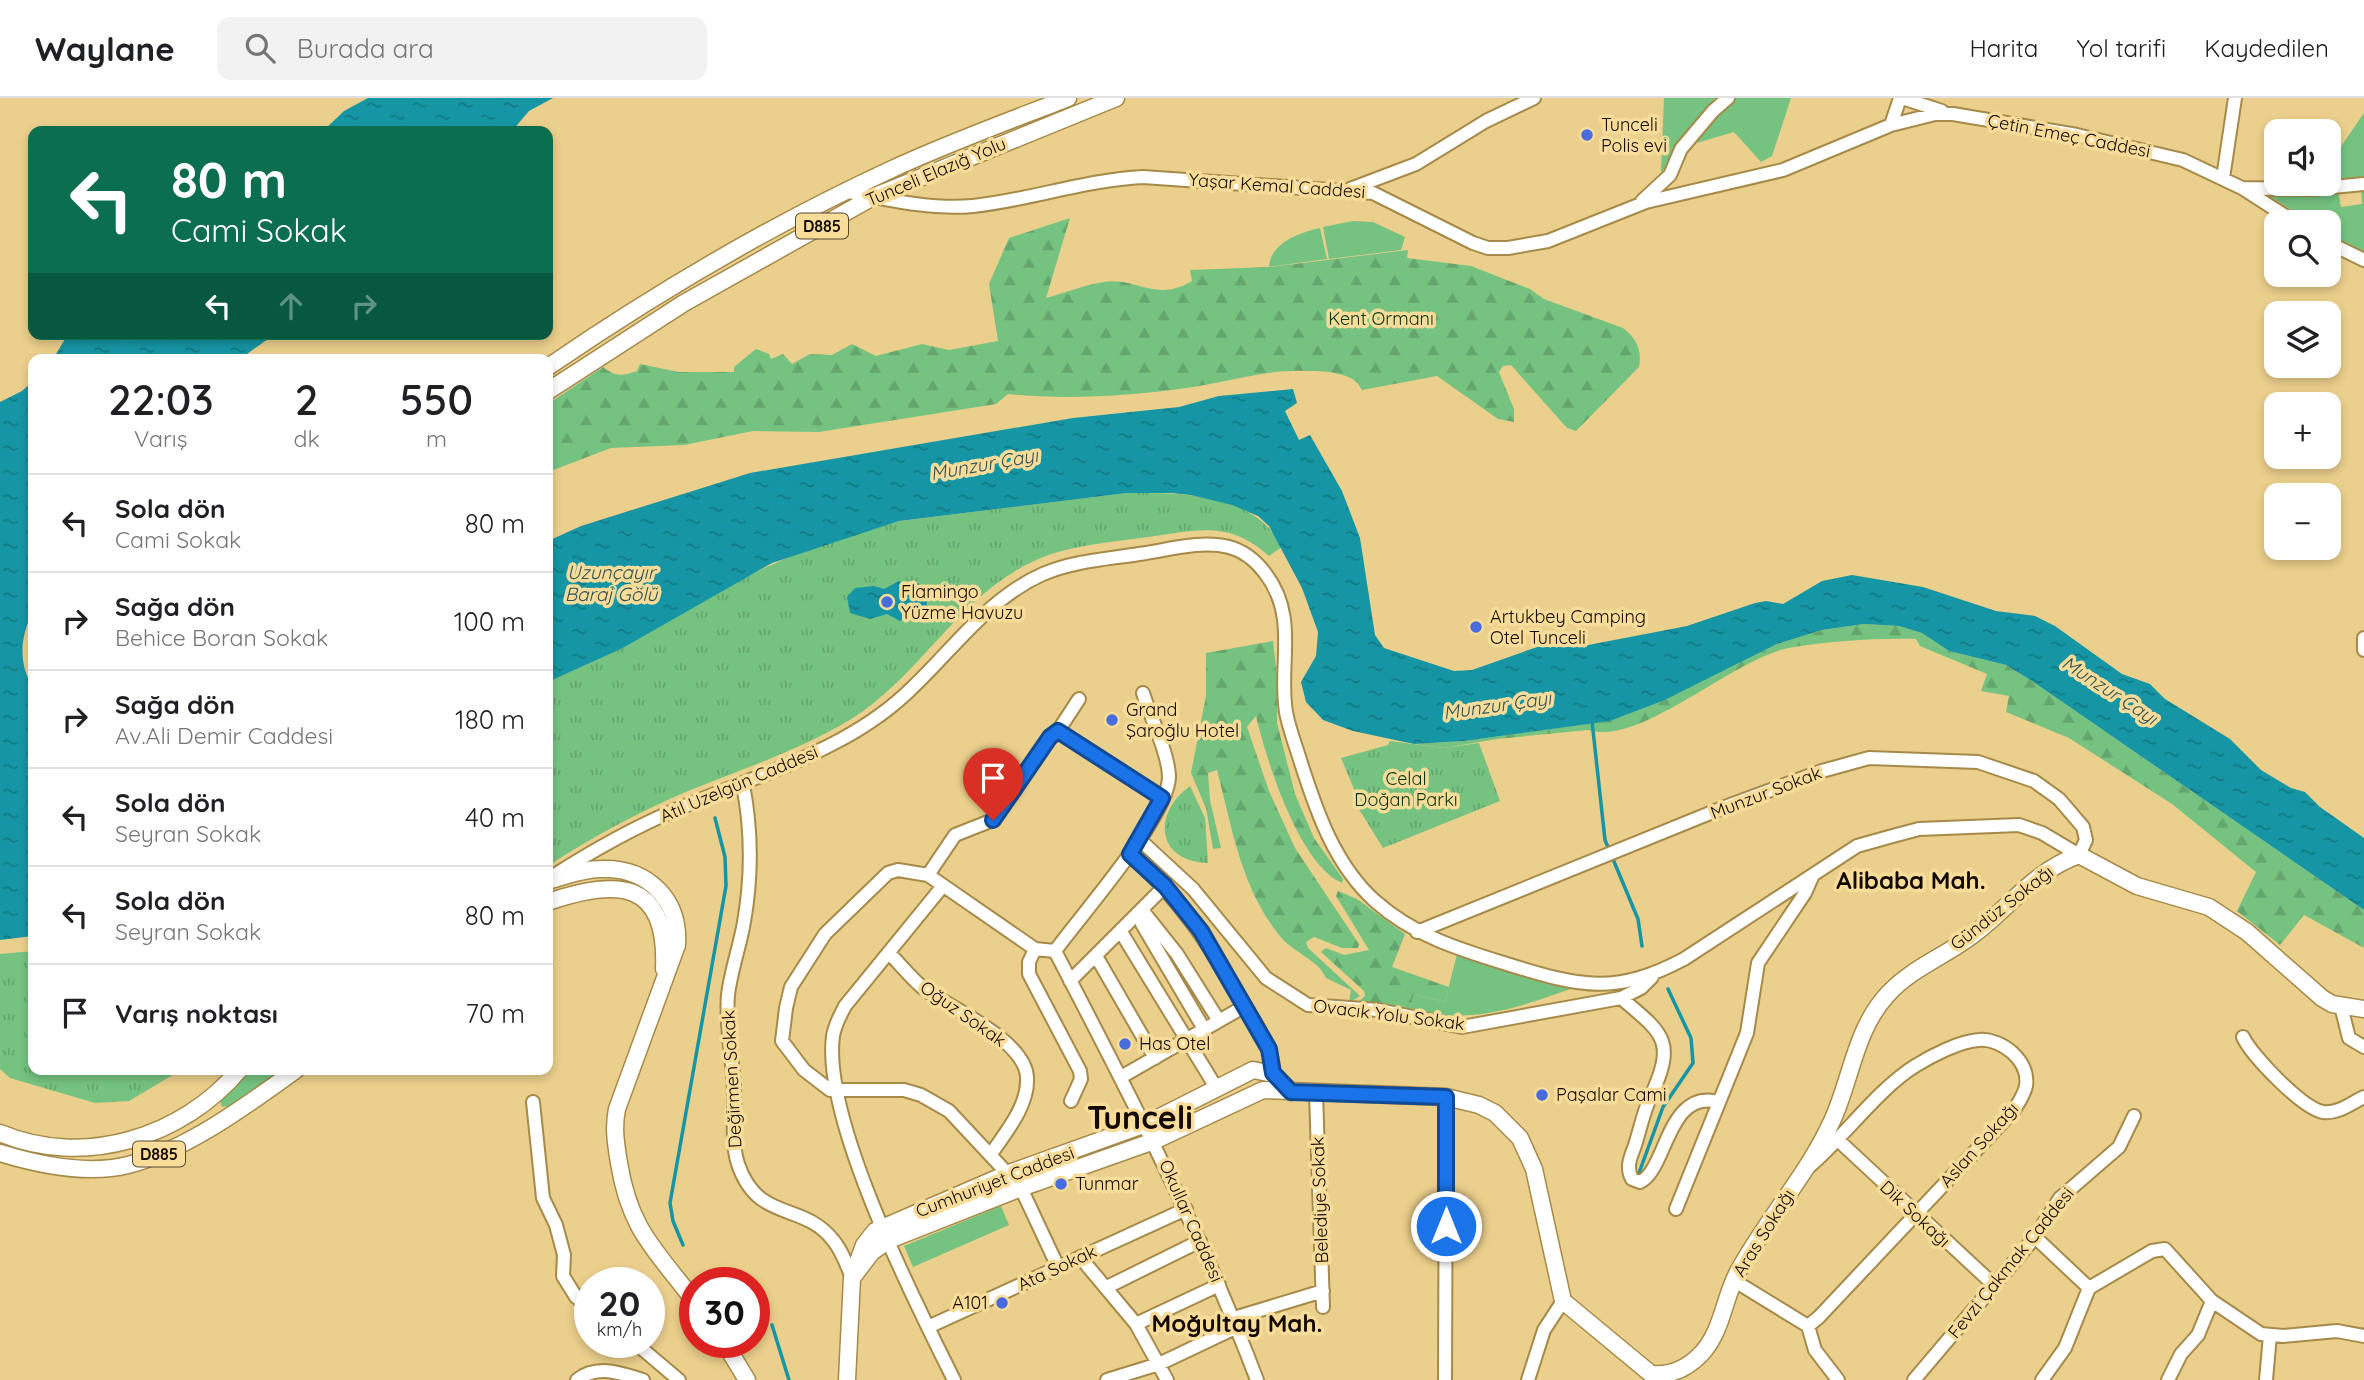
<!DOCTYPE html>
<html lang="tr">
<head>
<meta charset="utf-8">
<style>
  body { margin:0; font-family:Quicksand,sans-serif; background:#f2f2f2; color:#202124; height:100vh; display:flex; flex-direction:column; font-size:26px; white-space:nowrap }
  * { box-sizing:border-box; margin:0 }
  p { font-size:23px; color:#757577 }
  .icon { flex:none; width:38px; height:38px; fill:none; stroke:currentColor; stroke-width:2; stroke-linecap:round; stroke-linejoin:round }
  .map { position:relative; flex:1; overflow:hidden }
  .sheet { position:absolute; left:28px; top:256px; width:525px; height:721px; display:flex; flex-direction:column; background:#fff; border-radius:14px; box-shadow:0 4px 10px #0003 }
  .sheet>* { flex:none }
  .hud { position:absolute; left:28px; top:28px; width:525px; height:214px; border-radius:14px; box-shadow:0 4px 10px #0003; background:#0b6e4f; color:#fff; overflow:hidden }
  .tools { position:absolute; left:2264px; top:21px; display:grid; gap:14px }
  .tools a { display:grid; place-items:center; width:77px; height:77px; border-radius:14px; background:#fff; box-shadow:0 4px 10px #0003; font-size:35px }
  .speed { position:absolute; left:574px; top:1169px; display:flex; gap:14px; font-size:35px; font-weight:700; text-align:center }
  .speed>* { display:grid; place-content:center; width:91px; height:91px; border-radius:50%; background:#fff; box-shadow:0 4px 10px #0003; line-height:1 }
  .speed small { font-size:18px; font-weight:400 }
  .speed .limit { border:10px solid #d22; background:#fff; color:#111 }
  .pin { position:absolute; display:grid; place-items:center; width:60px; height:60px; color:#fff; margin:-72px -30px; border-radius:50% 50% 50% 0; rotate:-45deg; box-shadow:0 0 7px #0007 }
  .pin .icon { rotate:45deg }
  .me { position:absolute; width:77px; margin:-38px; rotate:0deg; stroke-linejoin:round; filter:drop-shadow(0 0 5px #0008) }
  .turn { display:flex; align-items:center; gap:24px; height:147px; padding:0 28px; font-size:32px }
  .turn .icon { width:91px; height:91px; stroke-width:2.5 }
  .turn b { display:block; font-size:49px; line-height:60px }
  .lanes { display:flex; align-items:center; height:66px; padding:0 28px; background:#0003; justify-content:center; gap:35px; direction:ltr }
  .lanes .off { opacity:.35 }
  .eta { display:flex; justify-content:space-evenly; align-items:center; height:119px; text-align:center }
  .eta b { font-size:42px; font-weight:600; line-height:49px }
  ul { padding:0; list-style:none }
  li { display:flex; align-items:center; gap:21px; height:98px; padding:0 28px; border-top:2px solid #e0e0e0 }
  li div { flex:1 }
  li b { display:block; font-size:26px }
  li em { font-style:normal }
  header { display:flex; align-items:center; gap:42px; box-sizing:border-box; height:98px; padding:0 35px; background:#fff; border-bottom:2px solid #e0e0e0 }
  header strong { font-size:33px }
  nav { display:flex; gap:38px; margin-inline-start:auto; font-size:24px }
  .search { width:490px; height:63px; background:#f2f2f2; display:flex; align-items:center; gap:18px; box-sizing:border-box; padding:0 24px; border-radius:14px; color:#757577; font-size:26px }
  .map>svg:first-child { display:block }
</style>
</head>
<body>
<header>
<strong>Waylane</strong>
<div class="search"><svg class="icon" aria-label="search" viewBox="0 0 24 24"><circle cx="10" cy="10" r="6"/><path d="M15 15l6 6"/></svg>Burada ara</div>
<nav><a>Harita</a><a>Yol tarifi</a><a>Kaydedilen</a></nav>
</header>
<div class="map">
<svg width="2364" height="1282" viewBox="0 0 2364 1282">
  <defs>
    <pattern id="forest-firs" width="22" height="20" patternUnits="userSpaceOnUse" patternTransform="scale(1.75)"><rect width="22" height="20" fill="#76c381"/><path d="M5 1l3.5 6h-7zM16 11l3.5 6h-7z" fill="#65a66e"/></pattern>
    <pattern id="park-tufts" width="24" height="20" patternUnits="userSpaceOnUse" patternTransform="scale(1.75)"><rect width="24" height="20" fill="#76c381"/><path d="M3 7l-1-3M5 7V3M7 7l1-3M15 17l-1-3M17 17v-4M19 17l1-3" fill="none" stroke="#65a66e"/></pattern>
    <pattern id="water-ripples" width="26" height="14" patternUnits="userSpaceOnUse" patternTransform="scale(1.75)"><rect width="26" height="14" fill="#1696a5"/><path d="M2 4q2-2 4 0t4 0M15 11q2-2 4 0t4 0" fill="none" stroke="#137984"/></pattern>
  </defs>
  <rect width="100%" height="100%" fill="#ebcf8c"/>
  <path fill="#76c381" d="M1664 0H1791L1772 58 1761 64 1734 34 1676 51 1661 76Z
    M2364 15V79L2329 83V66Z
    M2361 91H2364V155L2329 136V124H2310L2267 96 2338 93 2341 109 2362 106Z
    M1353 123 1373 124 1405 139 1401 152 1329 161 1323 129Z
    M1320 130 1327 161 1269 169C1270 145 1301 134 1320 130Z
    M1457 856 1588 885C1526 906 1476 929 1410 911L1414 896 1445 904Z
    M246 971H290L235 1007 222 1009 219 1000Z
    M1001 1108 1009 1127 913 1169 904 1148Z"/>
  <path fill="url(#forest-firs)" d="M1070 120 1046 200C1065 195 1084 187 1104 184 1136 179 1156 205 1192 183L1190 172 1269 169 1408 152 1407 160 1471 168 1530 191 1544 201 1623 230C1637 241 1642 252 1639 269L1576 333 1567 330 1511 267 1503 268 1499 274 1514 311V324L1498 321 1437 278 1362 292C1355 273 1321 273 1304 273 1265 271 1225 285 1186 290 1128 298 1067 302 1008 296L996 306 819 334 753 333 684 347 611 350 548 374V306L603 269C615 279 623 278 637 273L640 266 679 274H734V269L756 251 769 256 771 261 783 256 792 266 810 256 832 257 852 246 876 258 922 246 949 252 998 243 989 186 1009 140Z
    M1864 526 1899 528 1922 535 1949 553 2006 567 2032 583 2364 812V850L2304 817 2280 847 2237 813 2256 774 2172 706 2069 640 2006 614 2009 598 1981 593 1987 576 1920 548 1916 541C1875 540 1833 543 1794 549 1735 557 1642 649 1588 632L1497 641 1444 650 1414 646 1464 643 1612 622 1665 602 1777 546 1822 532Z
    M1273 543 1278 588 1277 625 1295 696 1314 740 1343 781 1342 785C1299 767 1266 661 1256 618L1247 629 1269 693 1295 750 1359 846 1358 850H1342L1314 839 1306 844 1308 850 1360 898 1349 905 1351 892 1326 880C1319 862 1292 854 1279 837 1241 789 1232 730 1217 672L1208 675 1210 702 1221 750 1213 751 1206 710 1191 675 1206 598V555Z
    M1338 793 1357 801 1405 836 1392 869 1449 889 1445 904 1414 896 1410 911 1358 904 1365 898 1364 893 1321 854 1326 850 1344 857 1369 852 1336 798Z"/>
  <path fill="url(#park-tufts)" d="M1127 395C1182 395 1254 394 1282 449L1269 458C1231 424 1202 431 1155 438 1117 444 1072 446 1036 462 958 497 920 580 848 623 797 653 742 671 688 693 639 714 592 739 548 768V584L621 551 732 485 802 453 899 423Z
    M1390 643 1444 650 1479 645 1500 703 1383 750 1352 700 1357 698 1341 660 1388 647Z
    M1190 688 1205 720 1208 765C1156 764 1152 715 1190 688Z
    M33 853V971H183L129 1003 95 1005 10 980 0 971V856Z"/>
  <path fill="url(#water-ripples)" d="M368 0H553L529 13 512 33H323L344 13Z
    M68 236H275L240 261H53Z
    M33 283V513C20 539 18 565 33 590V838L0 842V304L22 293Z
    M1293 291 1297 305 1285 313 1299 342 1310 337 1342 393 1360 440 1375 537 1384 550 1454 573 1472 572 1537 549H1578L1687 528 1755 505 1766 503 1783 506 1822 483 1852 477 1923 489 1996 513 2035 518 2055 528 2122 576 2150 586 2165 601 2230 641 2261 672 2291 690 2305 694 2320 709 2364 740V812L2032 583 2006 567 1949 553 1922 535 1899 528 1864 526 1822 532 1777 546 1665 602 1610 623 1464 643 1414 646 1353 633 1323 622 1306 604 1301 584 1316 558 1318 534 1302 490 1269 428 1258 418 1232 407 1191 397 1171 395H1127L899 423 772 465 621 551 548 584V443L581 428 750 375 1073 320 1179 309 1219 298Z
    M899 483 910 488 918 485 926 492 927 508 922 519 911 517 900 523 887 516 870 521 850 515 847 499 855 490 874 488 884 491Z"/>
  <g fill="none" stroke-linecap="round" stroke-linejoin="round">
    <path stroke="#1696a5" stroke-width="3.5" d="M1592 623 1605 742 1638 821 1642 848
      M1639 1075 1663 1009 1693 965 1691 940 1668 891
      M683 1147 673 1123 670 1105 726 788 725 759 715 720
      M772 1227 789 1282"/>
    <g stroke="#a58a49" stroke-width="16">
      <path id="minor" d="M1902 0 1942 13
        M1891 27 1900 0
        M2223 80 2235 0
        M2242 90 2312 91 2364 86
        M1350 91 1416 66 1486 23 1534 0
        M844 93C885 101 931 112 973 108 1030 102 1085 82 1143 79L1373 95 1473 145 1488 150H1508L1548 143 1646 104 1783 72 1891 27 1935 16H1953L2077 37 2183 62 2242 90 2295 124
        M1642 103 1670 77 1681 51 1713 13 1728 0
        M2329 145 2364 162
        M2364 540V552
        M1058 633 1079 601
        M743 687C752 733 752 778 744 824 740 848 731 872 728 897 725 930 734 964 734 997 735 1020 731 1044 738 1066 758 1125 802 1103 833 1142 842 1153 847 1167 852 1180
        M1140 742 1193 791 1266 880 1308 907 1378 912 1462 929 1621 900 1641 890 1652 879
        M1130 756C1180 802 1208 844 1241 902 1255 925 1272 948 1273 976
        M928 777 955 737 993 722 1050 639 1058 633 1162 700
        M553 778C592 753 631 731 673 713 729 689 786 671 840 642 866 628 892 610 913 589 955 549 989 500 1043 476 1073 463 1108 461 1139 456 1168 452 1201 442 1229 449 1244 453 1256 463 1265 475 1299 519 1278 566 1286 614 1289 631 1296 648 1301 665 1317 715 1335 767 1375 803 1414 838 1461 852 1510 867 1581 889 1616 897 1684 861L1857 748 1889 739 1919 731 2019 727 2042 735 2079 757 2086 742 2083 729 2059 701 2034 683 1978 664 1869 660 1822 673 1725 709 1417 834
        M942 789 845 908C840 918 835 926 833 938 822 1021 915 1204 954 1282
        M1142 812 1177 856 1219 923
        M1142 826 1204 931
        M1121 834 1217 991
        M1035 851 1029 864V876L1080 973 1081 981 1071 1003
        M1055 853 1035 851 928 777 898 772 888 775 825 836 791 889 786 910 782 943 804 972 830 992H904L921 997 949 1013 1021 1090 1058 1169
        M1055 853C1129 995 1200 1132 1257 1282
        M1055 853C1080 818 1170 717 1169 678 1168 654 1150 618 1143 595
        M889 855C900 866 911 880 923 890 950 910 1025 942 1027 979 1029 1007 1006 1034 991 1056
        M1096 858 1155 960
        M1070 883 1165 788
        M1621 900C1664 936 1676 943 1651 998 1643 1014 1640 1033 1634 1050 1630 1060 1626 1070 1632 1081L1640 1084C1667 1072 1667 990 1719 1004
        M2341 908 2349 940 2364 949
        M2243 939C2252 958 2302 1010 2323 1014 2338 1016 2351 1005 2364 999
        M1121 979 1245 908
        M1316 995 1323 1209
        M533 1004 543 1100 556 1127 564 1157 563 1178 576 1199 590 1210
        M1839 1043 1994 1187
        M1676 1111 1747 935 1758 865 1805 795 1812 779
        M2035 1139 2089 1190
        M1080 1159 1136 1226 1167 1282
        M1733 1182 1808 1228
        M1107 1189 1200 1143
        M2089 1190 2152 1153 2165 1151 2212 1203 2261 1236 2283 1238 2337 1233 2364 1238
        M1234 1220 1323 1193
        M1136 1226 1219 1187
        M1808 1228 1819 1219 2014 1012C2019 1004 2024 997 2026 988 2030 963 2002 940 1979 942 1960 943 1931 958 1915 968 1877 992 1845 1038 1810 1068
        M1808 1228 1815 1252 1838 1282
        M928 1229 1186 1111
        M634 1244 679 1282
        M577 1282C597 1266 621 1275 643 1282
        M1107 1282 1159 1266 1237 1229
        M1445 1282 1446 999
        M1528 1282 1544 1232 1563 1203
        M1914 1282 2035 1139 2060 1100 2119 1049 2134 1018
        M2042 1282 2065 1250 2089 1190
        M2168 1282 2181 1256 2198 1237 2212 1203
        M2266 1282 2270 1237"/>
    </g>
    <g stroke="#a58a49" stroke-width="19">
      <path id="major" d="M548 269C656 195 771 127 890 72 948 45 1009 23 1068 0
        M548 293 684 205 873 99 1116 0
        M548 783C565 778 583 771 601 771 647 769 680 801 677 847L617 1011C613 1030 616 1046 619 1065 630 1133 656 1152 695 1204
        M548 804C618 780 668 782 664 871
        M0 1035C84 1070 182 1040 240 971
        M0 1055C39 1067 88 1077 128 1067 185 1053 249 1006 297 971
        M852 1180 872 1154 889 1142 1021 1090 1154 1043 1263 992 1446 999 1479 1007 1495 1015 1520 1040 1534 1071 1563 1203 1651 1276C1671 1278 1688 1270 1702 1255 1723 1232 1724 1198 1739 1172 1767 1121 1808 1076 1832 1023 1851 982 1855 932 1887 897 1911 870 1946 858 1974 836 2011 808 2034 773 2079 757L2137 788 2209 809 2247 834 2322 900 2332 906 2364 911
        M724 1244 747 1282
        M847 1282 852 1180 864 1147 875 1133 1009 1075 1146 1026 1253 972 1273 976 1291 994"/>
    </g>
    <use href="#minor" stroke="#fff" stroke-width="12"/>
    <use href="#major" stroke="#fff" stroke-width="16"/>
  </g>
  <g fill="none" stroke-linecap="round" stroke-linejoin="round">
    <g stroke="#114b97" stroke-width="18">
      <path id="route" d="M993 722 1050 639 1058 633 1162 700 1130 756 1165 788 1201 833 1269 951 1273 975 1291 994 1446 999V1128"/>
    </g>
    <use href="#route" stroke="#1a73e8" stroke-width="12"/>
  </g>
  <g fill="#486bde" stroke="#f8dc99" stroke-width="2.5">
    <circle cx="1587" cy="37" r="7"/>
    <circle cx="887" cy="504" r="7"/>
    <circle cx="1476" cy="529" r="7"/>
    <circle cx="1112" cy="622" r="7"/>
    <circle cx="1125" cy="946" r="7"/>
    <circle cx="1542" cy="997" r="7"/>
    <circle cx="1061" cy="1086" r="7"/>
    <circle cx="1002" cy="1205" r="7"/>
  </g>
  <g text-anchor="middle" stroke-width="7" stroke-linejoin="round" paint-order="stroke">
    <g fill="#f8dc99" stroke="#58482e" stroke-width="2">
      <rect x="796" y="115.5" width="52" height="25" rx="5"/>
      <rect x="133" y="1043.5" width="52" height="25" rx="5"/>
    </g>
    <g font-size="16" font-weight="bold" fill="#130900">
      <text x="822" y="134">D885</text>
      <text x="159" y="1062">D885</text>
    </g>
    <g font-size="18" fill="#130900" stroke="#f8dc99" text-anchor="start">
      <text x="1601" y="33">Tunceli<tspan x="1601" dy="21">Polis evi</tspan></text>
      <text x="901" y="500">Flamingo<tspan x="901" dy="21">Yüzme Havuzu</tspan></text>
      <text x="1490" y="525">Artukbey Camping<tspan x="1490" dy="21">Otel Tunceli</tspan></text>
      <text x="1126" y="618">Grand<tspan x="1126" dy="21">Şaroğlu Hotel</tspan></text>
      <text x="1139" y="952">Has Otel</text>
      <text x="1556" y="1003">Paşalar Cami</text>
      <text x="1075" y="1092">Tunmar</text>
      <text x="988" y="1211" text-anchor="end">A101</text>
    </g>
    <g font-size="18" fill="#130900" stroke="#f8dc99">
      <text transform="translate(2069 38) rotate(11)" y="6">Çetin Emeç Caddesi</text>
      <text transform="translate(936 74) rotate(-23)" y="6">Tunceli Elazığ Yolu</text>
      <text transform="translate(1277 88) rotate(4)" y="6">Yaşar Kemal Caddesi</text>
      <text transform="translate(739 686) rotate(-23)" y="6">Atıl Uzelgün Caddesi</text>
      <text transform="translate(1766 695) rotate(-21)" y="6">Munzur Sokak</text>
      <text transform="translate(2002 810) rotate(-38)" y="6">Gündüz Sokağı</text>
      <text transform="translate(963 916) rotate(35)" y="6">Oğuz Sokak</text>
      <text transform="translate(1389 917) rotate(7)" y="6">Ovacık Yolu Sokak</text>
      <text transform="translate(732 981) rotate(-93)" y="6">Değirmen Sokak</text>
      <text transform="translate(1979 1047) rotate(-48)" y="6">Aslan Sokağı</text>
      <text transform="translate(995 1084) rotate(-21)" y="6">Cumhuriyet Caddesi</text>
      <text transform="translate(1320 1102) rotate(-92)" y="6">Belediye Sokak</text>
      <text transform="translate(1915 1116) rotate(43)" y="6">Dik Sokağı</text>
      <text transform="translate(1191 1123) rotate(66)" y="6">Okullar Caddesi</text>
      <text transform="translate(1764 1135) rotate(-58)" y="6">Aras Sokağı</text>
      <text transform="translate(2011 1165) rotate(-51)" y="6">Fevzi Çakmak Caddesi</text>
      <text transform="translate(1057 1170) rotate(-25)" y="6">Ata Sokak</text>
    </g>
    <g font-size="18" fill="#053612" stroke="#f8dc99">
      <text x="1381" y="227">Kent Ormanı</text>
      <text x="1406" y="687">Celal<tspan x="1406" dy="21">Doğan Parkı</tspan></text>
    </g>
    <g font-size="19" font-style="italic" fill="#315257" stroke="#f8dc99">
      <text transform="translate(984 366) rotate(-10)" y="7">Munzur Çayı</text>
      <text x="611" y="481">Uzunçayır<tspan x="611" dy="22">Baraj Gölü</tspan></text>
      <text transform="translate(2110 592) rotate(33)" y="7">Munzur Çayı</text>
      <text transform="translate(1497 607) rotate(-8)" y="7">Munzur Çayı</text>
    </g>
    <g font-size="24" font-weight="bold" fill="#130900" stroke="#f8dc99">
      <text x="1911" y="791">Alibaba Mah.</text>
      <text x="1237" y="1234">Moğultay Mah.</text>
    </g>
    <g font-size="32" font-weight="bold" fill="#130900" stroke="#f8dc99">
      <text x="1140" y="1031">Tunceli</text>
    </g>
  </g>
</svg>
<div class="tools">
<a><svg class="icon" aria-label="sound" viewBox="0 0 24 24"><path d="M4 9h4l5-4v14l-5-4H4zM17 9q2 3 0 6"/></svg></a>
<a><svg class="icon" aria-label="search" viewBox="0 0 24 24"><circle cx="10" cy="10" r="6"/><path d="M15 15l6 6"/></svg></a>
<a><svg class="icon" aria-label="layers" viewBox="0 0 24 24"><path d="M12 4l9 5-9 5-9-5zM3 14l9 5 9-5"/></svg></a>
<a>+</a>
<a>−</a>
</div>
<div class="speed"><div>20<small>km/h</small></div><div class="limit">30</div></div>
<div class="pin" style="left:993px;top:722px;background:#d93025"><svg class="icon" aria-label="arrive" viewBox="0 0 24 24"><path d="M6 21V4h12l-3 4 3 4H6"/></svg></div>
<svg class="me" style="left:1446px;top:1128px" viewBox="-20 -20 40 40"><circle r="17" fill="#1a73e8" stroke="#fff" stroke-width="3"/><path d="M0-11L8 9 0 5-8 9z" fill="#fff"/></svg>
<div class="hud">
<div class="turn"><svg class="icon" aria-label="left" viewBox="0 0 24 24"><path d="M17 20v-9H6M10 6l-5 5 5 5"/></svg><div><b>80 m</b>Cami Sokak</div></div>
<div class="lanes"><svg class="icon" aria-label="left" viewBox="0 0 24 24"><path d="M17 20v-9H6M10 6l-5 5 5 5"/></svg><svg class="icon off" aria-label="ahead" viewBox="0 0 24 24"><path d="M12 20V5M6 11l6-6 6 6"/></svg><svg class="icon off" aria-label="right" viewBox="0 0 24 24"><path d="M7 20v-9h11M14 6l5 5-5 5"/></svg></div>
</div>
<section class="sheet">
<div class="eta">
<div><b>22:03</b><p>Varış</p></div>
<div><b>2</b><p>dk</p></div>
<div><b>550</b><p>m</p></div>
</div>
<ul>
<li><svg class="icon" aria-label="left" viewBox="0 0 24 24"><path d="M17 20v-9H6M10 6l-5 5 5 5"/></svg><div><b>Sola dön</b><p>Cami Sokak</p></div><em>80 m</em></li>
<li><svg class="icon" aria-label="right" viewBox="0 0 24 24"><path d="M7 20v-9h11M14 6l5 5-5 5"/></svg><div><b>Sağa dön</b><p>Behice Boran Sokak</p></div><em>100 m</em></li>
<li><svg class="icon" aria-label="right" viewBox="0 0 24 24"><path d="M7 20v-9h11M14 6l5 5-5 5"/></svg><div><b>Sağa dön</b><p>Av.Ali Demir Caddesi</p></div><em>180 m</em></li>
<li><svg class="icon" aria-label="left" viewBox="0 0 24 24"><path d="M17 20v-9H6M10 6l-5 5 5 5"/></svg><div><b>Sola dön</b><p>Seyran Sokak</p></div><em>40 m</em></li>
<li><svg class="icon" aria-label="left" viewBox="0 0 24 24"><path d="M17 20v-9H6M10 6l-5 5 5 5"/></svg><div><b>Sola dön</b><p>Seyran Sokak</p></div><em>80 m</em></li>
<li><svg class="icon" aria-label="arrive" viewBox="0 0 24 24"><path d="M6 21V4h12l-3 4 3 4H6"/></svg><div><b>Varış noktası</b></div><em>70 m</em></li>
</ul>
</section>
</div>
</body>
</html>
